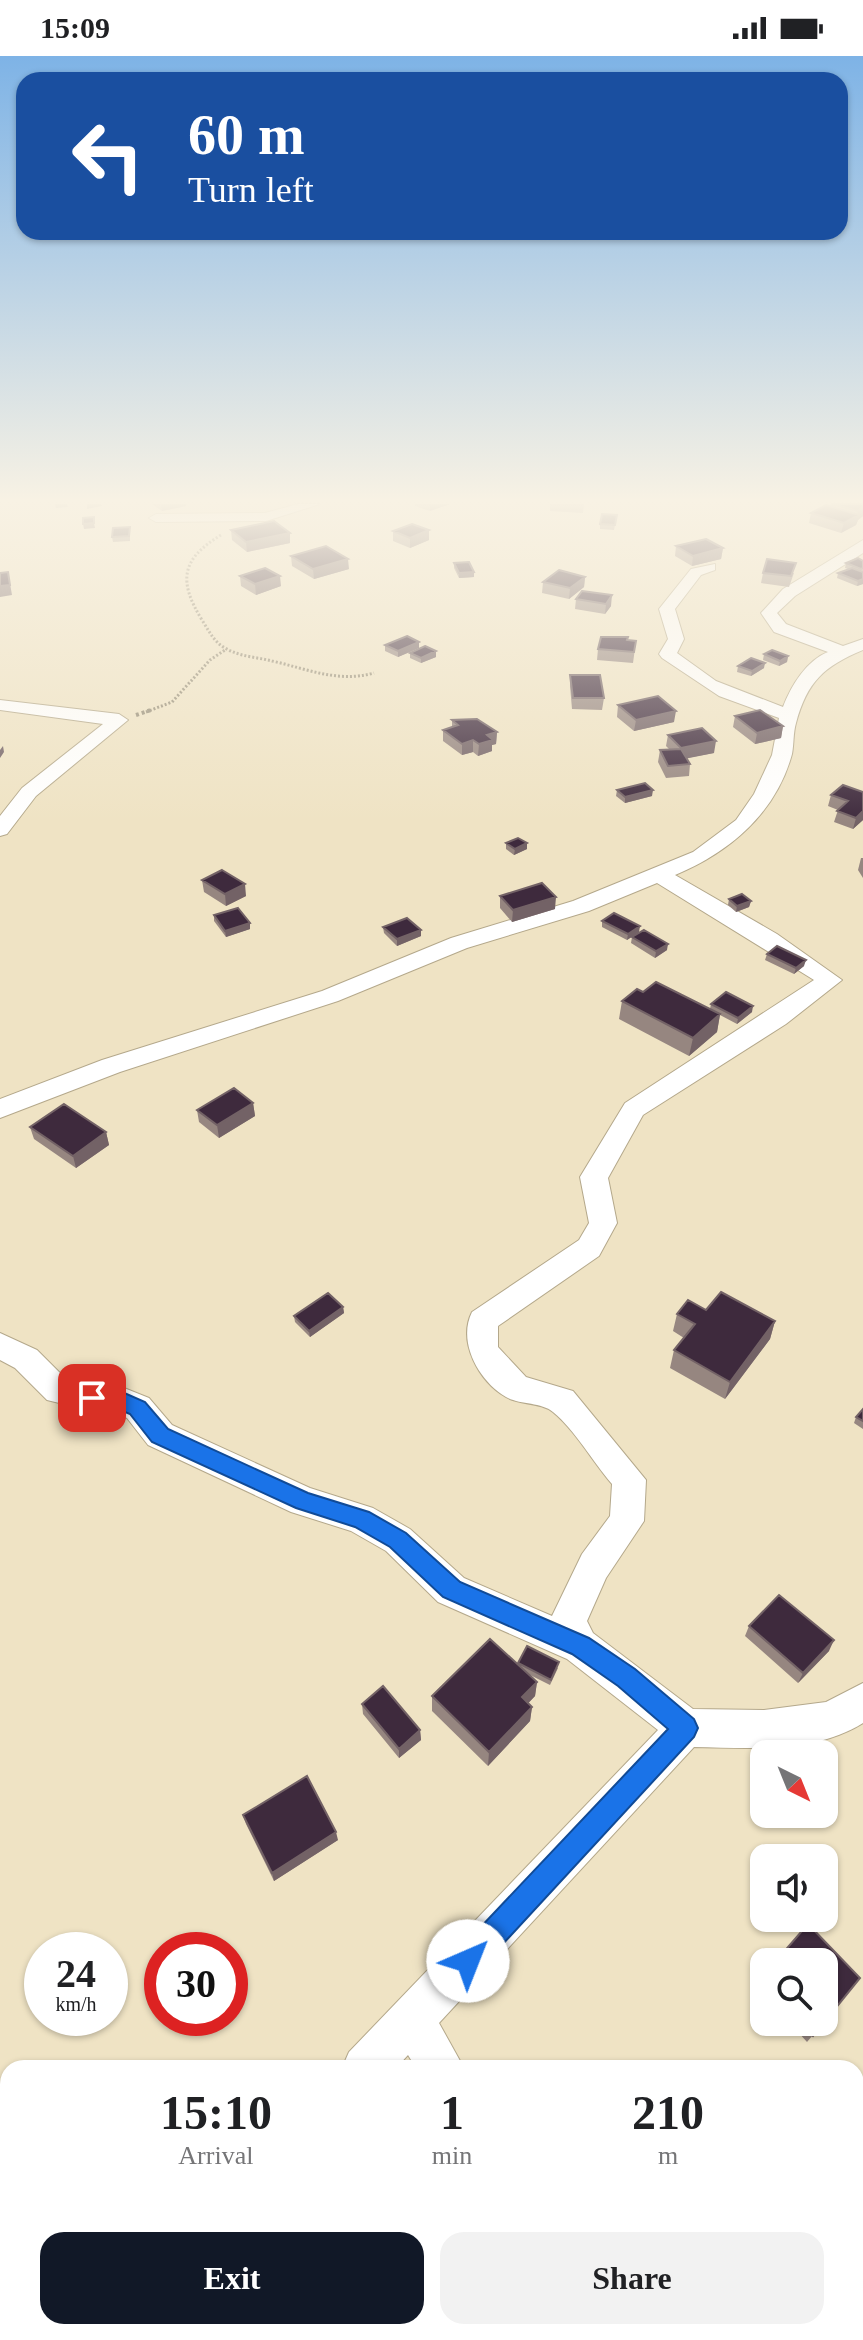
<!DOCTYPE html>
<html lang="en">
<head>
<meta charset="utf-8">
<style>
  body { margin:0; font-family:"Times New Roman",serif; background:#f2f2f2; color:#202124; height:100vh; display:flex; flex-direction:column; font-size:30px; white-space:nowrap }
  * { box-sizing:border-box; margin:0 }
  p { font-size:26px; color:#757577 }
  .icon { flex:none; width:44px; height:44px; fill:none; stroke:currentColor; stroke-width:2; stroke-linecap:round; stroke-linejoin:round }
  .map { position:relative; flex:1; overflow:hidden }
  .drawer { position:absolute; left:0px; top:2004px; width:864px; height:280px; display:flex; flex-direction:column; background:#fff; border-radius:24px 24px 0 0; box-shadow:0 2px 6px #0004 }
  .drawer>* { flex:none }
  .guide { position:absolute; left:16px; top:16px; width:832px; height:168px; border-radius:24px; box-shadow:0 2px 6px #0004; background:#1a4fa0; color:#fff; overflow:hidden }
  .needle { width:52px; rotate:137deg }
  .buttons { position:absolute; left:750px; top:1684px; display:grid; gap:16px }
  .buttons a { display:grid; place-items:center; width:88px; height:88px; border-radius:16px; background:#fff; box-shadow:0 2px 6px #0004; font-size:40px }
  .speed { position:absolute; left:24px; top:1876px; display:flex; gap:16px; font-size:40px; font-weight:700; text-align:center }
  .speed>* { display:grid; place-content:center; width:104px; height:104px; border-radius:50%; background:#fff; box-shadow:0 2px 6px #0004; line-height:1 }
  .speed small { font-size:20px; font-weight:400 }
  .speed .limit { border:12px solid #d22; background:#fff; color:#111 }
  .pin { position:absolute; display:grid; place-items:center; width:68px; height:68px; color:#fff; margin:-34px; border-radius:16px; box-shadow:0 4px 12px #0006 }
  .me { position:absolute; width:88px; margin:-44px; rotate:44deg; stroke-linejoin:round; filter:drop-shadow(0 0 6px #0008) }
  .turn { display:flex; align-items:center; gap:28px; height:168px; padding:0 40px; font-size:36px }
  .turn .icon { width:104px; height:104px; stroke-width:2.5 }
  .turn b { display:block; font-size:56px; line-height:68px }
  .eta { display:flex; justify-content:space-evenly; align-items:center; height:136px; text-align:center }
  .eta b { font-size:48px; font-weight:700; line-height:56px }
  .button { display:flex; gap:16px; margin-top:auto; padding:16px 40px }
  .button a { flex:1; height:92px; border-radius:24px; background:#111827; color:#fff; font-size:32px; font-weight:700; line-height:92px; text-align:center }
  .button a+a { background:#f2f2f2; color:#202124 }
  .status { display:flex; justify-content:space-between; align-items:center; height:56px; padding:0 40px; background:#fff; direction:ltr }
  .status svg { height:22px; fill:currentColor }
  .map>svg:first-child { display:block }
</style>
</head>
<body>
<div class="status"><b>15:09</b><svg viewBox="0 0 49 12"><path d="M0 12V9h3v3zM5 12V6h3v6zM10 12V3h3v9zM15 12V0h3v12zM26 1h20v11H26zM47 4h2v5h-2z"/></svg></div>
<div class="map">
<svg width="863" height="2284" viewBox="0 0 863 2284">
  <rect width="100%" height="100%" fill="#efe3c4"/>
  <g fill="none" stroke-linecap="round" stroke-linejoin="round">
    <g stroke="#b4a88b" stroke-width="2">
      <path id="minor" d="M298 448H320L266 465 156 466 149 462 156 458 265 457Z
        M863 484V497L795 540 777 557 786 568 843 590 863 583V594C824 610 807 626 796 667 793 677 794 688 792 698 776 757 729 797 675 819L777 878 842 924 786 968 643 1059 608 1122 617 1167 599 1200 498 1270V1291L526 1321 573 1335 646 1424 644 1465 606 1522 587 1565 593 1577 693 1653 764 1654 826 1646 863 1627V1667C813 1698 751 1692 694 1691L439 1967 464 2012H416L408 1999 396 2012H342L349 1996 658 1674 567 1603 438 1546 386 1495 351 1475 291 1456 148 1389 127 1362 111 1354 92 1355 47 1344 15 1312 0 1304V1277L37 1294 67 1324 124 1332 149 1342 172 1369 310 1432 373 1452 410 1473 464 1522 552 1560 582 1498 610 1460 612 1428C593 1406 575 1374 553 1356 541 1346 519 1349 506 1341 479 1325 457 1286 472 1256L579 1184 589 1167 580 1121 625 1047 814 924 657 827 589 855 467 892 338 945 120 1016 0 1062V1043L102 1004 322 935 451 882 573 845 693 796 736 764 754 738 772 699 779 662 719 640 662 602 659 598 668 583 659 553 691 513 715 508V514L701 519 675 553 684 583 677 597 716 625 783 651C791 630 806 605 828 596L774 576 761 557 783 533Z
        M0 644 119 658 128 664 36 740 7 778 0 780V760L22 732 103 668 0 654Z
        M127 2276H180L177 2284H124Z"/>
    </g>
    <path stroke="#958c76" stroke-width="3" stroke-dasharray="2 2" stroke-linecap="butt" d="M221 479C181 503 178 525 202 564 209 575 214 586 225 592 240 601 257 601 272 605 308 613 337 627 374 617
      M146 656 172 646 210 604 225 594"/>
    <path stroke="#958c76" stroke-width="4" stroke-dasharray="3 3" stroke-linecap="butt" d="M136 659 151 654"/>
    <use href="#minor" fill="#fff" fill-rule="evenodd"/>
  </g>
  <path fill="#968680" d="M152 448H186V450L162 455Z
    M415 448H450L430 455 415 450Z
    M550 448H584L583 457 550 455Z
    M831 448H863V460L858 464 856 469 841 477 809 467 811 457 830 450Z
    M617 459 614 474 600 473V468Z
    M130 471V485L113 486 112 481Z
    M231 474 290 477V487L247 496 232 484Z
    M393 475 429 484 410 492 393 485Z
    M676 490 723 492 721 503 692 510 675 500Z
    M291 500 349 513 314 523 292 510Z
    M863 505V528L857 530 837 522 838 517 848 513 845 512 846 507Z
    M454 507 474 521 459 522 454 512Z
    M763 517H794L789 531 761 527Z
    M240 520 281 530 256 539 241 530Z
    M585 521 584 531 569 543 542 537 543 526Z
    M582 535 611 550 605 558 575 553 576 543Z
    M627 584 636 585 633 607 597 604 598 593Z
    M419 586V592L398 601 385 595V589Z
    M410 597 436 601 421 607 410 602Z
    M764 598 788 600 787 606 779 610 763 604Z
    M738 610 764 612 751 620 737 616Z
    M570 619 604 642 602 654 572 653 570 630Z
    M618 649 674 666 634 675 617 661Z
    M735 660 783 670 781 682 755 688 733 671Z
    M452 664 497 676 496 688 492 689V695L478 700 473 696 462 699 443 685V674L452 671Z
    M668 679 714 697 687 702 690 708 689 720 666 722 658 706 660 694H670L666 690Z
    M617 734 652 740 625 747 616 740Z
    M863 736V764L853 773 834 766 838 754 828 750 831 739Z
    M506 787H527V793L514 799 506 793Z
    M861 802H863V822L858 814Z
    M202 824 246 840 226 850 204 836Z
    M500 840 555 853 512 866 500 852Z
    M729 843 751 845 749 851 736 856 728 849Z
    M214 859 250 873 226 881 214 865Z
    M602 865 639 876 627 884 602 871Z
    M383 871 421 874V880L397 890 384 877Z
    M632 881 667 894 655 902 631 887Z
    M767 898 804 910 794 918 765 904Z
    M643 936 710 953 711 948 752 956 737 968 720 959 717 976 689 1000 619 963 622 945Z
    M253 1047 255 1060 219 1082 199 1066 197 1054Z
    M30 1071 106 1076 109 1089 76 1112 34 1083Z
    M343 1251 344 1257 310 1281 295 1266 294 1260Z
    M706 1254 775 1265 770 1283 725 1343 670 1312 674 1294 684 1282 673 1275 677 1258Z
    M863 1353V1373L854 1367 856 1361Z
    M749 1570 829 1595 798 1627 745 1580Z
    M527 1590 558 1612 550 1629 528 1618 537 1626 535 1640 528 1647 532 1651 530 1665 488 1710 432 1655V1640L518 1609Z
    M362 1648 420 1674 421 1684 399 1702 363 1658Z
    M243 1759 338 1784 274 1825 246 1768Z
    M764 1918V1938L756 1929Z
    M789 1966H824L807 1986Z"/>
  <path fill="#736266" d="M55 448H67L68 451 56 452Z
    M87 448H101L102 450 87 453Z
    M161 448H186V450L162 455Z
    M430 448H450L430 455Z
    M863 451V460L858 464 856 469 841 477 844 467 857 459 858 455Z
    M94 467 95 472 84 473 83 468Z
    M429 474V484L410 492V482Z
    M290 477V487L247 496 246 486Z
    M723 492 721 503 692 510 693 500Z
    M348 503 349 513 314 523 313 513Z
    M8 516 12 539 0 541V530Z
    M474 516V521L459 522V517Z
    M280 520 281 530 256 539 255 528Z
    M585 521 584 531 569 543 570 532Z
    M863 523V528L857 530 858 525Z
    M612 539 611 550 605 558 606 548Z
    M419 586V592L398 601V595Z
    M436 595V601L421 607V602Z
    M788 600 787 606 779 610 780 605Z
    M765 607 764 612 751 620 752 615Z
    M676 655 674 666 634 675 636 664Z
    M783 670 781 682 755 688 757 677Z
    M497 676 496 688 492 689V695L478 700 479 688 487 679Z
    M473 684V696L462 699V688Z
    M716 685 714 697 679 704 681 692Z
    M3 690 4 696 0 702V694Z
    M653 734 652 740 625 747V741Z
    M863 755V764L853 773 856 762Z
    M527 787V793L514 799 515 793Z
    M245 828 246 840 226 850 225 838Z
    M556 841 555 853 512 866 513 854Z
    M751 845 749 851 736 856 737 850Z
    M250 867V873L226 881 225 875Z
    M640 870 639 876 627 884 628 878Z
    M421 874V880L397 890V883Z
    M668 888 667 894 655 902 656 895Z
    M806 904 804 910 794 918 796 912Z
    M753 950 752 956 737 968 738 962Z
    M720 958 717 976 689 1000 693 982Z
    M253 1047 255 1060 219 1082 217 1069Z
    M106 1076 109 1089 76 1112 73 1100Z
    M343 1251 344 1257 310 1281 309 1275Z
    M775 1265 770 1283 725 1343 730 1326Z
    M834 1584 829 1595 798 1627 803 1617Z
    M537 1626 535 1640 520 1656 522 1641Z
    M532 1651 530 1665 488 1710 489 1696Z
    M420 1674 421 1684 399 1702V1693Z
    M336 1776 338 1784 274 1825 272 1817Z"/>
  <path fill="#3e2a3d" stroke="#736266" stroke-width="2" d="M831 448H863V451L858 455Z
    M826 449 859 459 844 467 811 457Z
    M602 458 617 459 615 469 600 468Z
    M94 461V467L83 468V462Z
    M274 465 290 477 246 486 231 474Z
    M412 468 429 474 410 482 393 475Z
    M130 471 129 480 112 481 113 472Z
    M706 483 723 492 693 500 676 490Z
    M326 490 348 503 313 513 291 500Z
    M858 502 863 505V512L861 513 846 507Z
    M767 503 796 507 791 520 763 517Z
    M469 506 474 516 459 517 454 507Z
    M265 512 280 520 255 528 240 520Z
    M852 512 863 516V523L858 525 838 517Z
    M559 514 585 521 570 532 543 526Z
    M8 516 10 529 0 530V517Z
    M582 535 612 539 606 548 576 543Z
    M407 580 419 586 398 595 385 589Z
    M601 581H628L627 584 636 585 634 596 598 593Z
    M425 590 436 595 421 602 410 597Z
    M772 594 788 600 780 605 764 598Z
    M751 602 765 607 752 615 738 610Z
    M570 619H600L604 642H573Z
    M658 640 676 655 636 664 618 649Z
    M760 654 783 670 757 677 735 660Z
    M477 663 497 676 487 679 493 684 479 688 473 684 462 688 443 674 458 669 452 664Z
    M702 672 716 685 681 692 668 679Z
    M681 693 690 708 668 710 660 694Z
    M645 727 653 734 625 741 617 734Z
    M843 729 863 736V755L856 762 837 755 848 745 831 739Z
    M518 782 527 787 515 793 506 787Z
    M222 814 245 828 225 838 202 824Z
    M542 827 556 841 513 854 500 840Z
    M742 838 751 845 737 850 729 843Z
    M238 852 250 867 225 875 214 859Z
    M614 857 640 870 628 878 602 865Z
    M407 862 421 874 397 883 383 871Z
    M644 874 668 888 656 895 632 881Z
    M777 890 806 904 796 912 767 898Z
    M656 926 720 958 693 982 622 945 637 933 643 936Z
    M726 936 753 950 738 962 711 948Z
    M234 1032 253 1047 217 1069 197 1054Z
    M64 1048 106 1076 73 1100 30 1071Z
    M721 1236 775 1265 730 1326 674 1294 695 1268 677 1258 688 1244 706 1254Z
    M328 1237 343 1251 309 1275 294 1260Z
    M863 1353V1365L856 1361Z
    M779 1539 834 1584 803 1617 749 1570Z
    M490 1583 537 1626 522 1641 532 1651 489 1696 432 1640Z
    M527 1590 559 1606 551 1624 518 1607Z
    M383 1630 420 1674 399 1693 362 1648Z
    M307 1720 336 1776 272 1817 243 1759Z
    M808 1868 860 1922 813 1980 801 1966H824V1906H775Z
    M287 2276H318L324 2284H281Z"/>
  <linearGradient id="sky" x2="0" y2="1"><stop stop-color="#7eb3e6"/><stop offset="0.58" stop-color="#f8f2e4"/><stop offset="1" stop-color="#f8f2e4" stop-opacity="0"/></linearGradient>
  <rect width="863" height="767" fill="url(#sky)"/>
  <path fill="#1a73e8" stroke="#114b97" stroke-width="2" d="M113 1332 145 1346 168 1373 308 1437 369 1456 406 1477 460 1526 589 1582 635 1613 694 1663 698 1672 694 1681 478 1915 468 1919 458 1915 454 1905 458 1895 668 1673 618 1630 572 1598 443 1541 390 1491 355 1471 296 1452 152 1386 130 1358 111 1350H92L82 1342 92 1333Z"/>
</svg>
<div class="buttons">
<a><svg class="needle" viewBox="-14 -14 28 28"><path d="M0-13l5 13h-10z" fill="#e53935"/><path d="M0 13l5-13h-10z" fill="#757577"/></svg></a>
<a><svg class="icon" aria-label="sound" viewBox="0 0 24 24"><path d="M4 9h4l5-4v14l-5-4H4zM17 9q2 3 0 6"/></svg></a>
<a><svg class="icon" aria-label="search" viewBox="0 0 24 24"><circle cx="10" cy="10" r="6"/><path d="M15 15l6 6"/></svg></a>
</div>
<div class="speed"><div>24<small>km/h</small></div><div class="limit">30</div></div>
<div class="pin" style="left:92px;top:1342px;background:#d93025"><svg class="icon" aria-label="arrive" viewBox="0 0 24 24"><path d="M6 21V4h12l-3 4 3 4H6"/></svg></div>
<svg class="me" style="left:468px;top:1905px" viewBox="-20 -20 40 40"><circle r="19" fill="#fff"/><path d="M0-13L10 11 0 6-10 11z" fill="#1a73e8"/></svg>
<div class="guide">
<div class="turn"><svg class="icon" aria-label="left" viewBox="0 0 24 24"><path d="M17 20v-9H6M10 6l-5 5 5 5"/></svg><div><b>60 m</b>Turn left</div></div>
</div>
<section class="drawer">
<div class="eta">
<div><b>15:10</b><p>Arrival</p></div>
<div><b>1</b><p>min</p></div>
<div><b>210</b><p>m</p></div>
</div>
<div class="button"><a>Exit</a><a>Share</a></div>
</section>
</div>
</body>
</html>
